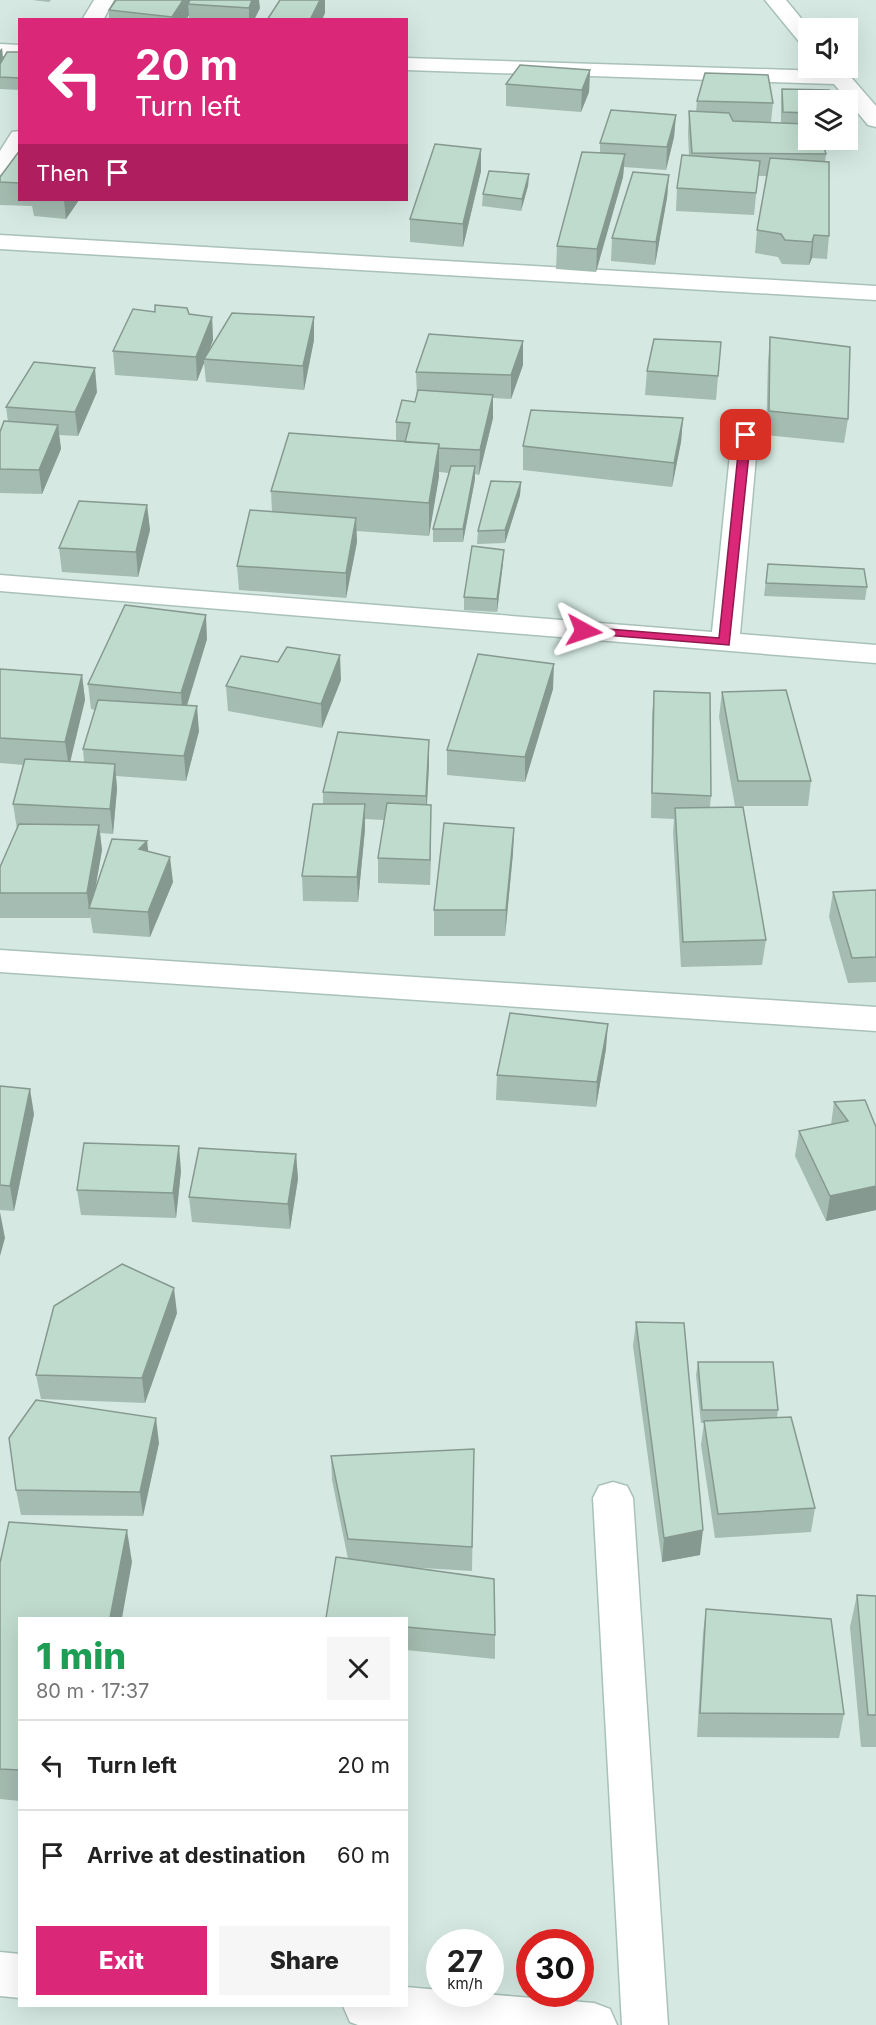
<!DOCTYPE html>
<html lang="en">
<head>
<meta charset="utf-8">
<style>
  body { margin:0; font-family:Inter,sans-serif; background:#f6f6f6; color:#222; height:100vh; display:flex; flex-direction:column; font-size:22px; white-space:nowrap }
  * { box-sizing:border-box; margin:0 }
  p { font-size:20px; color:#767676 }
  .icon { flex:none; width:33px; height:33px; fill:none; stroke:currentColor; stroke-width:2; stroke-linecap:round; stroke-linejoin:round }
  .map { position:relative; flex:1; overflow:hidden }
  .side { position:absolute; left:18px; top:1617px; width:390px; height:390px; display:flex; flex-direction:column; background:#fff; border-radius:0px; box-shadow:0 6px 24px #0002 }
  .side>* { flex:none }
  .top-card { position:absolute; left:18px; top:18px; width:390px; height:183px; border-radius:0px; box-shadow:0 6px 24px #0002; background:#db2777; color:#fff; overflow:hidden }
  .fabs { position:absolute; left:798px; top:18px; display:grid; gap:12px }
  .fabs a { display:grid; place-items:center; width:60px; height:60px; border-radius:0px; background:#fff; box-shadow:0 6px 24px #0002; font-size:30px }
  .speed { position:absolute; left:426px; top:1929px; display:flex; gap:12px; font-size:30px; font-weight:700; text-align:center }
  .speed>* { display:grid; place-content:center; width:78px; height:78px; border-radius:50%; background:#fff; box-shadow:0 6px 24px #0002; line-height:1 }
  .speed small { font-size:15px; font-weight:400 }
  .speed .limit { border:9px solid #d22; background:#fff; color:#111 }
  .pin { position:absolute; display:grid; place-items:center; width:51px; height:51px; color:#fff; margin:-26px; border-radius:12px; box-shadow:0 3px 9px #0006 }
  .me { position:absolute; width:66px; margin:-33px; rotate:95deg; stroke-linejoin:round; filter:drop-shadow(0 0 4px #0008) }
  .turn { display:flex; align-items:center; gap:21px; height:126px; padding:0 18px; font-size:27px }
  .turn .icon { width:78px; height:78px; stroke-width:2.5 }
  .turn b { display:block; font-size:42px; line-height:51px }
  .then { display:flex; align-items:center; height:57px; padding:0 18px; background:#0003; gap:12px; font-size:22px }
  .round { display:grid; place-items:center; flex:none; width:63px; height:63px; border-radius:0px; background:#f6f6f6 }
  .head { display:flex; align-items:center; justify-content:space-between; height:102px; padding:0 18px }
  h1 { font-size:36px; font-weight:800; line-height:45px; color:#1e9e55 }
  .cta { display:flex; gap:12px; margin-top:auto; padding:12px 18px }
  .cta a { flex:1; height:69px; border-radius:0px; background:#db2777; color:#fff; font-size:24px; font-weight:800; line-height:69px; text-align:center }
  .cta a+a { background:#f6f6f6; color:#222 }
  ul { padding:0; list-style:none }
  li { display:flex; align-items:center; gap:18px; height:90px; padding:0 18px; border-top:2px solid #e0e0e0 }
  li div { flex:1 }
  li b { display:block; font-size:22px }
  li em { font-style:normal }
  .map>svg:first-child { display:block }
</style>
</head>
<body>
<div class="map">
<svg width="876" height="2025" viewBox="0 0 876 2025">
  <rect width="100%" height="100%" fill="#e8f5f0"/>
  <path fill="#d5e9e2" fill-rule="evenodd" d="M0 0H876V2025H0ZM20 20H406V200H20ZM808 28H848V68H808ZM808 100H848V140H808ZM20 1618H406V2006H20ZM440 1942H490V1994H440ZM530 1942H580V1994H530Z"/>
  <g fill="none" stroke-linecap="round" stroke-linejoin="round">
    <g stroke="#a9c1b8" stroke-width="3">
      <path id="minor" d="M94 0H114L103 20H82Z
        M765 0H786L809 28 808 46 801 44Z
        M0 44 20 45V57L0 56Z
        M406 58 824 71 822 68H843L876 106V127L868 125 834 84 406 70Z
        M20 131V155L8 173 0 175V151L12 132Z
        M0 235 876 286V300L0 249Z
        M745 427 754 430 758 435 740 634 876 645V663L0 591V575L712 632 732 435 736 430Z
        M0 950 876 1007V1031L0 972Z
        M613 1482 627 1486 633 1498 668 2025H622L593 1498 599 1486Z
        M0 1952 20 1954V1998L0 1996Z
        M406 1987 440 1990V1994H484L594 2003 610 2009 617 2025H358L350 2022 343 2006H406Z"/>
    </g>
    <use href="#minor" fill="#fff" fill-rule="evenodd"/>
  </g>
  <path fill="#a4bcb1" d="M32 0H51L49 2Z
    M190 1 260 8 254 20H189V15L186 20H109V10Z
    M2 48 3 59 20 52V90L0 89V64Z
    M590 70 589 92 581 112 506 106V84Z
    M782 89 808 100V140L826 154 825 162 829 236 827 259 812 258 809 265 782 264 778 257 755 253 757 230 767 176H758L754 215 676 211 677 188 689 156 688 133 689 111 696 112 697 101 773 103 771 122 781 123V100Z
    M676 115 674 137 666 170 624 167 623 177 596 272 556 269 557 246 600 153V143Z
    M20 150V200H79L66 219 34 216 32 206 0 205V177Z
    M481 171 463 247 410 242V219Z
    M529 174 528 186 521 211 482 206 483 194Z
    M669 175 667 198 655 265 611 261 612 238Z
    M155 312 189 314 212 317 213 340 209 350 314 317V340L304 390 206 382 204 363 197 381 115 375 113 351Z
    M770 337 848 419 844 443 766 435 768 361Z
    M523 341V365L511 399 493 398V418L479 475 475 474V479L463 542H433V529L449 473 439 472 429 536 356 531 357 542 346 598 239 590 237 566 272 512 271 491 396 441V422L415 402 417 396 416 372Z
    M721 342 716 400 645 395 647 371Z
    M97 392 78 436 59 435 61 449 42 494 0 493V432L8 422 6 407Z
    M683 418 681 442 672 487 523 470V446Z
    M521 482 520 495 505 543 477 544 478 531Z
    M147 505 150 530 138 577 62 572 59 548Z
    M503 563 497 612 464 610V597Z
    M768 564 867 587 865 600 764 596Z
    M207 639 187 706 199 731 186 781 116 776 117 789 113 834 100 833 102 850 94 894 147 841 148 852 173 882 150 937 93 933 90 915V918H0V867L17 829 13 804 24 765 0 763V669L82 675 85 700 70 761 84 762 83 749 95 710 91 709 88 684Z
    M278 662 341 680 322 728 228 711 226 686Z
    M553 689 525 782 447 775V750Z
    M654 691 711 796 710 807 766 940 762 965 681 967 673 833 674 819 651 818 652 716Z
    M722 692 811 781 808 806H735L719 717Z
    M429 764 427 805H431L430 885 378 883V858L384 820 365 819V829L358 902 303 901 302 876 323 804V792Z
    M514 828 513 853 505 936H434V910Z
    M876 890V982L848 983 829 917 833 892Z
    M606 1049 596 1107 496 1100 497 1075Z
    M0 1086 34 1114 14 1211 0 1210Z
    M834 1102 876 1127V1210L826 1221 795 1156 799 1131 831 1125Z
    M296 1154 298 1179 290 1229 192 1222 189 1197Z
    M181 1171 176 1218 81 1215 77 1190Z
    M177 1313 145 1403 41 1399 36 1375Z
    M636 1322 700 1555 662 1562 633 1346Z
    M698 1362 778 1410 777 1417 815 1508 811 1532 715 1538 701 1445 704 1423H701L696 1375Z
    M159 1443 143 1516 21 1515 16 1490Z
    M474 1449 472 1571 405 1567 495 1635V1659L406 1650V1618L348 1559 332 1480 331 1456Z
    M132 1562 20 1618V1801L0 1799V1563Z
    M857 1595 876 1596V1747H861L850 1627Z
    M706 1609 844 1714 839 1738 697 1737 703 1633Z"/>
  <path fill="#869990" d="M183 0H190V5L188 4 189 15 186 20H172V17Z
    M252 0H259L260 8 254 20H249V8Z
    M320 0H325V13L322 20H310Z
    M2 48 3 60 0 64V50Z
    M590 70 589 92 581 112 582 90Z
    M676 115 674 137 666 170 667 147Z
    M481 149V171L463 247V224Z
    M625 154 623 177 596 272 597 249Z
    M529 174 528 186 521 211 522 199Z
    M669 175 667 198 655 265 656 242Z
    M64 200H79L66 219Z
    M814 235 812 258 809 265 812 242Z
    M212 317 213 340 206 359H204V363L197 381 196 357Z
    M314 317V340L304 390 303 366Z
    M523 341V365L511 399V375Z
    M95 368 97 392 78 436 75 412Z
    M493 395V418L479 475 480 450Z
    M683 418 681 442 672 487 674 463Z
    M58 425 61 449 42 494 39 470Z
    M439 444V477L429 536V503Z
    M475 466V479L463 542V529Z
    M521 482 520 495 505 543V530Z
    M147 505 150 530 138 577 136 552Z
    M356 518 357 542 346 598V573Z
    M504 550 503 563 497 612V599Z
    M206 615 207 639 183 718 181 693Z
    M340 655 341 680 322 728 321 704Z
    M554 664 553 689 525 782V757Z
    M82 675 85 700 69 767 65 742Z
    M197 706 199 731 186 781 184 756Z
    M429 740V764L426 821V796Z
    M115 764 117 789 113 834 110 809Z
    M365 804V829L358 902 357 877Z
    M431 805V830L430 885V860Z
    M99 825 102 850 92 908H89L90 918 87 893Z
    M514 828 513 853 505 936 506 910Z
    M147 841 150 867 139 849Z
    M170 857 173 882 150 937 148 912Z
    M608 1024 606 1049 596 1107 597 1082Z
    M30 1089 34 1114 14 1211 10 1186Z
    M179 1146 181 1171 176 1218 173 1193Z
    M296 1154 298 1179 290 1229 288 1204Z
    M876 1186V1210L826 1221 830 1196Z
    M0 1212 5 1238 0 1256Z
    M174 1288 177 1313 145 1403 142 1378Z
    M156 1418 159 1443 143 1516 140 1492Z
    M127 1530 132 1562 122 1618H110Z
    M703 1530 700 1555 662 1562 664 1538Z"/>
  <path fill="#bfdbce" stroke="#869990" stroke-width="1.5" d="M116 0H183L172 17 109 10Z
    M190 0H252L249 8 188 4Z
    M280 0H320L310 20H267Z
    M7 52H20V78L0 77V64Z
    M520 65 590 70 582 90 506 84Z
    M705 73 768 75 773 103 697 101Z
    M782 89 829 90 830 100H808V113L783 112Z
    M611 110 676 115 667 147 600 143Z
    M689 111 729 113 733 121 808 124V140H822L826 154 692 153Z
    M435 144 481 149 463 224 410 219Z
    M20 150V183L0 182V177Z
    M582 152 625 154 597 249 557 246Z
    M682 155 760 161 756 193 677 188Z
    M770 158 829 162V236L814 235 812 242 785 240 781 234 757 230Z
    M489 171 529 174 522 199 483 194Z
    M633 172 669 175 656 242 612 238Z
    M155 305 187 308 189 314 212 317 196 357 113 351 133 309 155 312Z
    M232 313 314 317 303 366 204 359Z
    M429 334 523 341 511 375 416 372Z
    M770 337 850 347 848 419 769 411Z
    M654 339 721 342 718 376 647 371Z
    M34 362 95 368 75 412 6 407Z
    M418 390 493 395 480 450 439 448V444L405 442 410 423 396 422 402 400 415 402Z
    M531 410 683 418 674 463 523 446Z
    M4 421 58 425 39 470 0 469V432Z
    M289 433 439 444 429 503 271 491Z
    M451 466H475L463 529H433Z
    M491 481 521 482 505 530 478 531Z
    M79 501 147 505 136 552 59 548Z
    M250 510 356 518 346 573 237 566Z
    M472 546 504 550 497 599 464 597Z
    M768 564 864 569 867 587 766 583Z
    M125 605 206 615 181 693 88 684Z
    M287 647 340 655 321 704 226 686 241 656 278 662Z
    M478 654 554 664 525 757 447 750Z
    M0 669 82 675 65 742 0 738Z
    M786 690 811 781H738L722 692Z
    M654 691 710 693 711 796 652 793Z
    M98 700 197 706 184 756 83 749Z
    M338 732 429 740 426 796 323 792Z
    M25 759 115 764 110 809 13 804Z
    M387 803 431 805 430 860 378 858Z
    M313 804H365L357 877 302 876Z
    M743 807 766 940 683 942 675 808Z
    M444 823 514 828 506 910H434Z
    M19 824 99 825 87 893H0V867Z
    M112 839 147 841 139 849 170 857 148 912 89 908Z
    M876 890V957L852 958 833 892Z
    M510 1013 608 1024 597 1082 497 1075Z
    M0 1086 30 1089 10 1186 0 1185Z
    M865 1100 876 1127V1186L830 1196 799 1131 848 1121 834 1102Z
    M84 1143 179 1146 173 1193 77 1190Z
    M199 1148 296 1154 288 1204 189 1197Z
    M122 1264 174 1288 142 1378 36 1375 54 1306Z
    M636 1322 684 1323 703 1530 664 1538Z
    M698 1362H773L778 1410H702Z
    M36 1400 156 1418 140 1492 16 1490 9 1438Z
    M791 1417 815 1508 718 1514 704 1421Z
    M474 1449 472 1547 348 1539 331 1456Z
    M9 1522 127 1530 110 1618H20V1770L0 1769V1563Z
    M336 1557 494 1579 495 1635 406 1627V1618H326Z
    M857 1595 876 1596V1715H868Z
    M706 1609 831 1619 844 1714 700 1713Z"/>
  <path fill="#db2777" stroke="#8e194d" stroke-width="1.5" d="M746 432 751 435 729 645 580 633 578 631 584 627 719 638 740 435Z"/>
</svg>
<div class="fabs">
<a><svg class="icon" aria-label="sound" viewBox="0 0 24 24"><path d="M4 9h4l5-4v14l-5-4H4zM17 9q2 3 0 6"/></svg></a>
<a><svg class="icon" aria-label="layers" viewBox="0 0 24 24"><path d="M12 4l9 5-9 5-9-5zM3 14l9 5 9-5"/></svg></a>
</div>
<div class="speed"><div>27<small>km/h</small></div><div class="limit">30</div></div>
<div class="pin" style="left:746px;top:435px;background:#d93025"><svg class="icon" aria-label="arrive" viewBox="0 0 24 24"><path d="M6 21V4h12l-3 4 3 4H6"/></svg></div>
<svg class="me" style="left:584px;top:631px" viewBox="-20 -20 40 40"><path d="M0-17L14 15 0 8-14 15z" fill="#db2777" stroke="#fff" stroke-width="4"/></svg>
<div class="top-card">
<div class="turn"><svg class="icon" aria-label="left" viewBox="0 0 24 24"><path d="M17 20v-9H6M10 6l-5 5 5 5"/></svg><div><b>20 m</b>Turn left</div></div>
<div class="then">Then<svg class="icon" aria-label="arrive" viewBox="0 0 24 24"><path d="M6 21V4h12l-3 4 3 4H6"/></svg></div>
</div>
<section class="side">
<div class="head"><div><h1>1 min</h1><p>80 m · 17:37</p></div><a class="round"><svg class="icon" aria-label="close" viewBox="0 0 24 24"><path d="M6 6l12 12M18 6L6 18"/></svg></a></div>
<ul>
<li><svg class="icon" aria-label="left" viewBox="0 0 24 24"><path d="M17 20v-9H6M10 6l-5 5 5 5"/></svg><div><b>Turn left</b></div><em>20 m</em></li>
<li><svg class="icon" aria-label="arrive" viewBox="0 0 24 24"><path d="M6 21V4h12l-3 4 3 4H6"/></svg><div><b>Arrive at destination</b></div><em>60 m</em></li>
</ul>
<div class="cta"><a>Exit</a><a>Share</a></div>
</section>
</div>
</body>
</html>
